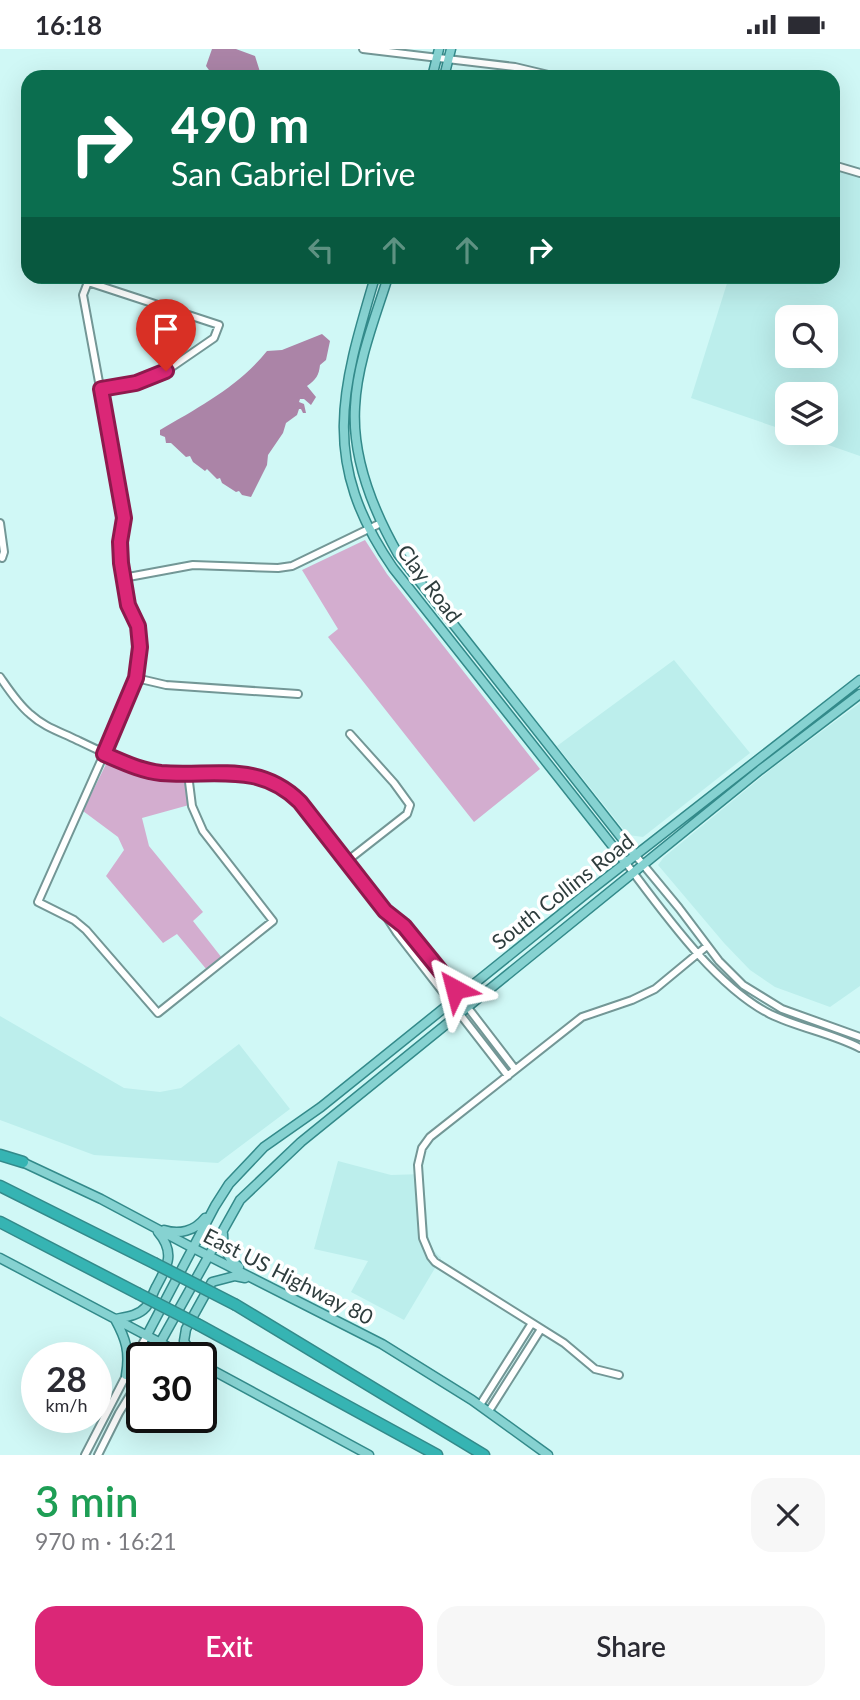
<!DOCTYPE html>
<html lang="en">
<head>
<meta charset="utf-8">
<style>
  body { margin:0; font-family:Lato,sans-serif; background:#f7f7f7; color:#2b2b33; height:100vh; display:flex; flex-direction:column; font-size:26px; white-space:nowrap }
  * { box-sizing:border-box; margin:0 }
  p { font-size:23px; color:#7c7c81 }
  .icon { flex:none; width:38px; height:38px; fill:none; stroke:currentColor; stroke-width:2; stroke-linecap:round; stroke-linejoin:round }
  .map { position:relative; height:1406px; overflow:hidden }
  .details { display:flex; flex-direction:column; background:#fff; flex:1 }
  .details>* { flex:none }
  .banner { position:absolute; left:21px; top:21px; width:819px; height:214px; border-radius:21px; box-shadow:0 7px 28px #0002; background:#0b6e4f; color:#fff; overflow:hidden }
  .tools { position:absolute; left:775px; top:256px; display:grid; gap:14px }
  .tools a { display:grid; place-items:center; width:63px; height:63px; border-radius:14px; background:#fff; box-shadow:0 7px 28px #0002; font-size:35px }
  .speed { position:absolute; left:21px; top:1293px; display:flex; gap:14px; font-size:35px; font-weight:700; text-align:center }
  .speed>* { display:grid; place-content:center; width:91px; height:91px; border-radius:50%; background:#fff; box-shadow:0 7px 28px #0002; line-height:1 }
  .speed small { font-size:18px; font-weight:400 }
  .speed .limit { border:4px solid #111; border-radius:10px; background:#fff; color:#111 }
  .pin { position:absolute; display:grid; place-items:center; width:60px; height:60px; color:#fff; margin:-72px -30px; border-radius:50% 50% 50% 0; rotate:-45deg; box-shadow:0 0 7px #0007 }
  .pin .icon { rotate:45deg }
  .me { position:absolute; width:77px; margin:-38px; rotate:322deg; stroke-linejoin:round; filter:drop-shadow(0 0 5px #0008) }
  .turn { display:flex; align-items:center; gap:24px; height:147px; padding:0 35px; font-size:32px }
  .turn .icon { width:91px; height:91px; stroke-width:2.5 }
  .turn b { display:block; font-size:49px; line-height:60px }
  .lanes { display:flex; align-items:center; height:66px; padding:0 35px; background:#0003; justify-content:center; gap:35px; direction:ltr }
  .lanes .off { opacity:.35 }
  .round { display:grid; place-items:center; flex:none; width:74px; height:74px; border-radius:21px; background:#f7f7f7 }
  .head { display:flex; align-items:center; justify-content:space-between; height:119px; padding:0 35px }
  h1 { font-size:42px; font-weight:600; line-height:52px; color:#1e9e55 }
  .button { display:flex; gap:14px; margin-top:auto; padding:14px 35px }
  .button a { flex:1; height:80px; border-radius:21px; background:#db2777; color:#fff; font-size:28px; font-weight:600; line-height:80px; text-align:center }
  .button a+a { background:#f7f7f7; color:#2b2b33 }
  .status { display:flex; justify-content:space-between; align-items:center; height:49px; padding:0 35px; background:#fff; direction:ltr }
  .status svg { height:19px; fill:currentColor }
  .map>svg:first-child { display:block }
</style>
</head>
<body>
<div class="status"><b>16:18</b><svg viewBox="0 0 49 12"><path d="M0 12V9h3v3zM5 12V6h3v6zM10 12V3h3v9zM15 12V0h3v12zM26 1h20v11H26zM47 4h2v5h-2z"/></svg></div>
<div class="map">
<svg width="860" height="1406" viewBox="0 0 860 1406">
  <rect width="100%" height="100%" fill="#d0f8f6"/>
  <path fill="#bceeec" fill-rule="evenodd" d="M833 118 860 126V407L791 383H826V345H788L787 382 691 349 729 228H833ZM788 268H826V306H788Z
    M674 611 750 704 643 788 628 786 557 697Z
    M860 654V937L830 958 775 938 750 921 724 894 658 816 664 808 775 717Z
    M0 967 124 1039 160 1043 181 1039 239 995 290 1060 218 1114 94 1106 0 1071Z
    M338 1112 391 1126 423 1125 429 1191 434 1202 441 1209 404 1271 351 1243 368 1212 314 1200Z"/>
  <path fill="#d3adcf" d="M365 491 387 525 540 720 474 773 328 588 338 580 302 521Z
    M107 713 144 726 182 729 185 732 189 756 142 769 149 797 203 863 193 872 222 909 207 921 177 885 163 894 106 827 124 801 118 788 83 762Z"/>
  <path fill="#ab84a7" d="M212 0H236L255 7 261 26 214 28 206 17Z
    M322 285 330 292 326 311 320 316C319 326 316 331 307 337L316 348 311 356 304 350H300L299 353 304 355 306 364H303L301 360H299L297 366 286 374 283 384 268 406 267 416 251 448 242 446 239 442 236 443 222 434 220 429 217 430 207 420 205 422 193 413 190 407 186 408 171 394H166L165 388 160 386V381C199 358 238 338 267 302L282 301Z"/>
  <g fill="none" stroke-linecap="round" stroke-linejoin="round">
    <g stroke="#739796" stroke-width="10">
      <path id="minor" d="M363 0 515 18 557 28
        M833 116 860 124
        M101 340 136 333 166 322 214 289 219 276 88 233 83 246 124 469C120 498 119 529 129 557 133 572 140 582 140 599 140 620 132 639 125 658L38 853 74 871 86 881 158 964 273 872 203 782 192 757 188 725
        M0 474 4 503 2 509
        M123 529 193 516 278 519 292 517 381 474
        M0 628C9 641 18 655 30 665 44 678 61 683 77 691 114 709 146 725 188 725 216 725 246 720 272 733 313 753 372 845 397 884L508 1027
        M136 629 166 636 298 645
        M636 807 679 859 719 912 743 936 782 960 860 988
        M347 812 407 765 410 756 394 734 350 685
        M626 814C663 863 715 937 770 965 799 979 831 984 860 999
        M386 863 403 877 416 891 515 1020
        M152 1309 160 1294
        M619 1326 595 1320 564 1294 435 1213 431 1208 423 1189 418 1116 422 1099 430 1088 582 968 632 951 655 940 707 897
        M480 1356 532 1274
        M489 1362 541 1280
        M85 1406 147 1286
        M98 1406 119 1364 141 1328"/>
    </g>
    <g stroke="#338a8a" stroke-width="11">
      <path id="major" d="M432 28 439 0
        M444 28 451 0
        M375 228C341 342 320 413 393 519L626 814
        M388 228C375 269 357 314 355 358 352 410 373 461 398 505L636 807
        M20 1112 101 1150 193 1199 382 1295 472 1351 548 1406
        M164 1181C179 1186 195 1182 205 1169
        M223 1185C223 1198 228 1210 239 1218
        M0 1209 189 1309
        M115 1270C126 1268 138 1267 146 1258 150 1253 153 1244 156 1238 167 1218 176 1204 158 1183
        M115 1270C126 1290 130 1303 126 1326
        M147 1286 215 1157 229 1135 264 1098 321 1058 587 844 860 631
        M160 1294 240 1151 301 1093 760 721 860 645
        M194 1309 184 1292 186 1280 212 1233 235 1227 245 1229
        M201 1315 369 1406
        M140 1330 142 1329"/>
    </g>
    <g stroke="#338a8a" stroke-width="13">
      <path id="highway" d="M0 1106 23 1113
        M0 1137 154 1214
        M0 1173 137 1244
        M236 1256 484 1406
        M199 1276 437 1406"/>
    </g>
    <use href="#minor" stroke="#fff" stroke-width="6"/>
    <use href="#major" stroke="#86d2d1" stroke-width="8"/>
    <use href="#highway" stroke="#36b4b3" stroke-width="10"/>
    <g stroke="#338a8a" stroke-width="13" stroke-linecap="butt">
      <path id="highway-bridge" d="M154 1214 236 1256
        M137 1244 199 1276"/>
    </g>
    <use href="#highway-bridge" stroke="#36b4b3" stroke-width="10"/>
  </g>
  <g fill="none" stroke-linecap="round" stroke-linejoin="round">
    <g stroke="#8e194d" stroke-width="18">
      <path id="route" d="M166 322 136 334 101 340 124 469 120 493 121 514 128 556 138 577 140 598 136 629 104 705C123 713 141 722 161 724 213 728 259 712 300 753L385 862 404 877 455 940"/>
    </g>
    <use href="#route" stroke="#db2777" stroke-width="12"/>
  </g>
  <g text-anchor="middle" stroke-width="7" stroke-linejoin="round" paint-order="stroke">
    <g font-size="21" fill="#2e3d3d" stroke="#fff">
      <text transform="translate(429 535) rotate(53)" y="7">Clay Road</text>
      <text transform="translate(563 843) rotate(-38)" y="7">South Collins Road</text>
      <text transform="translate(288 1228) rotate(27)" y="7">East US Highway 80</text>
    </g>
  </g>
</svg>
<div class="tools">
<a><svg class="icon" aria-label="search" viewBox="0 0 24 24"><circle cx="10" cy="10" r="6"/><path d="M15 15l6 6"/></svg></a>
<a><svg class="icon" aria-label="layers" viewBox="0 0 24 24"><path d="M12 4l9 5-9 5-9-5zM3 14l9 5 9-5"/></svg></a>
</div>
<div class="speed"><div>28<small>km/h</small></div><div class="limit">30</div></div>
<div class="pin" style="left:166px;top:322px;background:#d93025"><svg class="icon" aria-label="arrive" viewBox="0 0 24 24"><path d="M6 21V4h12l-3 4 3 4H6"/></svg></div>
<svg class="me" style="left:455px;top:940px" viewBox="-20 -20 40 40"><path d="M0-17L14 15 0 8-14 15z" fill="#db2777" stroke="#fff" stroke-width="4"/></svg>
<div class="banner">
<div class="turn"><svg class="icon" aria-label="right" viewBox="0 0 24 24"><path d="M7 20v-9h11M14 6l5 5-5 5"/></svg><div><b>490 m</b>San Gabriel Drive</div></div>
<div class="lanes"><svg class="icon off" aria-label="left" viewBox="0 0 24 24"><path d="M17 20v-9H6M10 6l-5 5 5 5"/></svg><svg class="icon off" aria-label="ahead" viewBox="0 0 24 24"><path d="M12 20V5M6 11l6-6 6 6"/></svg><svg class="icon off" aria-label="ahead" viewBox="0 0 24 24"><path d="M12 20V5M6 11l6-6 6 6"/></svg><svg class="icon" aria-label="right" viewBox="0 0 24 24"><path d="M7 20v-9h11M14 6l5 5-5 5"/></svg></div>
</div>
</div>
<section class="details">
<div class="head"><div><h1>3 min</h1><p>970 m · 16:21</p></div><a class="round"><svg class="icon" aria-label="close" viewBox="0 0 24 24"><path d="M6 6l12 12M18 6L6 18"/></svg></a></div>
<div class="button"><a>Exit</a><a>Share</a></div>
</section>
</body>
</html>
